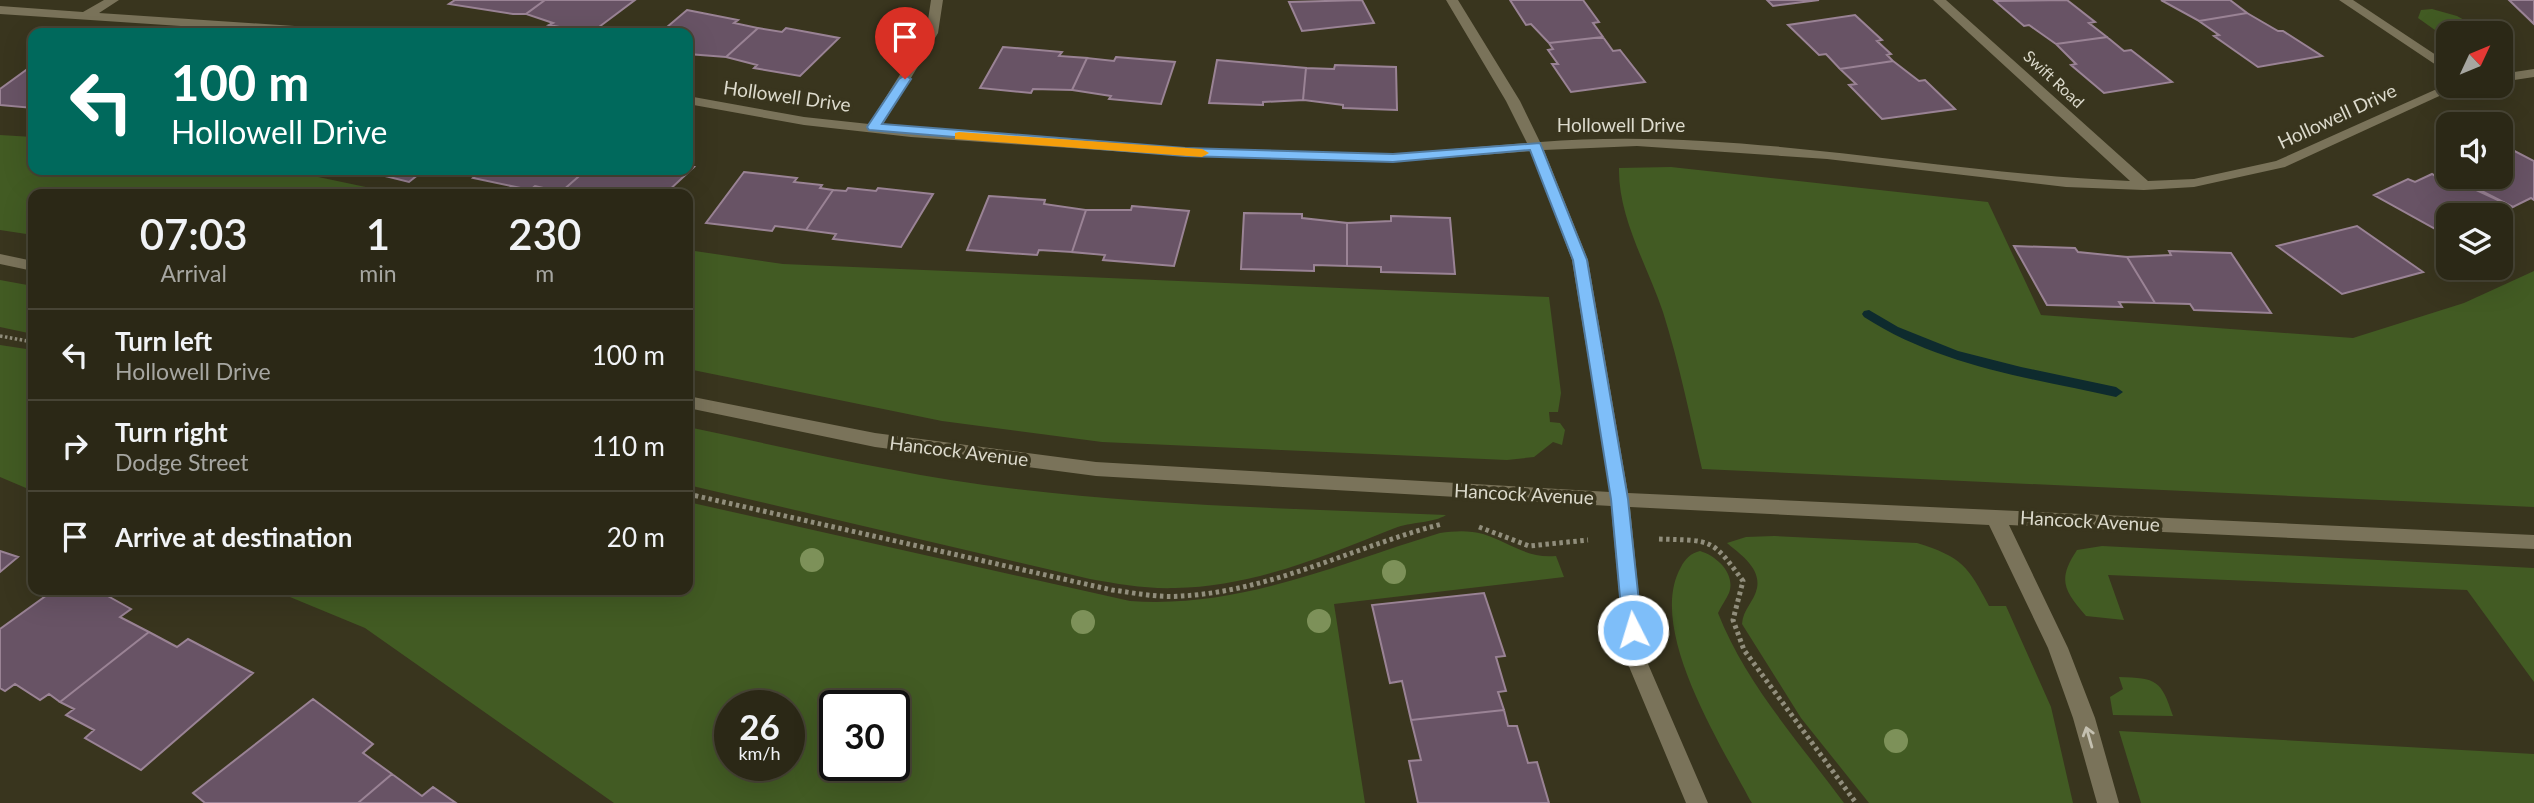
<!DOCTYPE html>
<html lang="en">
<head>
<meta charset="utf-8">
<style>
  body { margin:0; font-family:Lato,sans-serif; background:#373423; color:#f1f3f6; height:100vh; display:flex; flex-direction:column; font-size:26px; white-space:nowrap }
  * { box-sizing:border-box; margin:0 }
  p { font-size:23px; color:#a6a6a1 }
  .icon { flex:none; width:38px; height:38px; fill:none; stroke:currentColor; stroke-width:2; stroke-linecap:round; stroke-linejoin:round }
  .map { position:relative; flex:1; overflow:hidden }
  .sheet { position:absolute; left:28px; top:189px; width:665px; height:406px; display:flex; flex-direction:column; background:#2b2816; border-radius:14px; box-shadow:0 7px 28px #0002,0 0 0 2px #474435 }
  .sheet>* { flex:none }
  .top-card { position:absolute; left:28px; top:28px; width:665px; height:147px; border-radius:14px; box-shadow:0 7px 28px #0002,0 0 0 2px #474435; background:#00695c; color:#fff; overflow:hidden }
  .needle { width:46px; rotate:46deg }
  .buttons { position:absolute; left:2436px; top:21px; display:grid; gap:14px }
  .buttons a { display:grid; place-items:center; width:77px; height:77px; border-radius:14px; background:#2b2816; box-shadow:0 7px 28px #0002,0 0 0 2px #474435; font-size:35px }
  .speed { position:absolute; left:714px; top:690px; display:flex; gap:14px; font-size:35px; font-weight:700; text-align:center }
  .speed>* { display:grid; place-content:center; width:91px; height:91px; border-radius:50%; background:#2b2816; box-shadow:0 7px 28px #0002,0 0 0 2px #474435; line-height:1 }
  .speed small { font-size:18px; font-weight:400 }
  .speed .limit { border:4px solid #111; border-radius:10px; background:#fff; color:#111 }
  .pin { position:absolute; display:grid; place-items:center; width:60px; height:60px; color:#fff; margin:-72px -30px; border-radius:50% 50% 50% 0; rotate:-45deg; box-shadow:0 0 7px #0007 }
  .pin .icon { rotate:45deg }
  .me { position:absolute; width:77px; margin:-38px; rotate:355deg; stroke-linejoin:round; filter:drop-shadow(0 0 5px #0008) }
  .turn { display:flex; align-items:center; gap:24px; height:147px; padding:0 28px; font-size:32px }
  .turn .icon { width:91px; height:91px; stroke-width:2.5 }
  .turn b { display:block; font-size:49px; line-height:60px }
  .eta { display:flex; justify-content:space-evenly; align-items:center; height:119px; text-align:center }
  .eta b { font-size:42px; font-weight:600; line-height:49px }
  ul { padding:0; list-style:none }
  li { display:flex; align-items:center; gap:21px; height:91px; padding:0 28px; border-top:2px solid #474435 }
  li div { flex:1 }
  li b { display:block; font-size:26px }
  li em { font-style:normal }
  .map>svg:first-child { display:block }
</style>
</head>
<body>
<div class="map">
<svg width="2534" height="803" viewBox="0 0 2534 803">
  <rect width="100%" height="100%" fill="#39351e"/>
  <path fill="#425b23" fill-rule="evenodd" d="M2432 9 2457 16 2475 26 2477 33 2442 35 2418 18 2421 10Z
    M0 135 33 137V170H285L399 194H33V235L0 230Z
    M1671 167 1988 202 2041 315 2353 338 2464 303 2534 271V507L1702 469C1690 416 1679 363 1663 312 1647 265 1618 217 1619 168Z
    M688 250 783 264 1549 297 1561 393 1558 412H1549L1550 422 1560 423 1565 430 1562 445 1553 442 1534 457 1507 460 1102 442 942 421 688 369Z
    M0 280 33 286V334L0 327Z
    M0 345 33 350V491L0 477Z
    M688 427C797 450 906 476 1016 489 1159 506 1303 509 1446 515 1434 523 1410 522 1395 528 1325 556 1252 587 1175 588 1146 589 1118 584 1090 579L688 485Z
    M688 502 1130 601C1240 609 1337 564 1440 533 1454 531 1469 530 1483 534 1509 542 1527 559 1556 556L1564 577 1334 604 1365 803H614L365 628 273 590H688ZM730 705H789V765H730ZM835 705H894V765H835Z
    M1774 536 1917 543C1962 557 1968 566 1989 606H2006L2051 707 2073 803H1869L1801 718 1742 624C1743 609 1754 602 1757 588 1761 568 1740 554 1727 543L1746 537Z
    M2102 546 2534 568V682L2467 590 2108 575 2124 620 2086 616C2064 590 2057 580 2077 550Z
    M1700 551C1717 556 1736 574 1729 593 1726 600 1721 606 1718 613 1746 684 1799 742 1844 803H1752L1750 800C1721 745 1646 628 1681 567 1685 559 1691 553 1700 551Z
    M2119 677C2157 678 2161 680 2173 716L2113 715 2110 697 2123 689Z
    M2119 731 2534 754V803H2141Z"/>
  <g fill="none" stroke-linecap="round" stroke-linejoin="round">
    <path fill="#0e2b2e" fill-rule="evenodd" d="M1869 310 1898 327 1958 351 2021 367 2116 387 2123 392 2116 397C2030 378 1940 366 1864 317L1862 314 1864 311Z"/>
  </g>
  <path fill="#685365" stroke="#9a8395" stroke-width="2" d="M455 0H545L526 14H513L449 4Z
    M545 0H635L591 33 549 25 553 23 526 14Z
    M1362 0 1374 23 1302 31 1289 2Z
    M1510 0H1583L1599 22 1593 23 1603 37 1549 43 1531 24 1526 25Z
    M1767 0H1819L1773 6Z
    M2067 0 2095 22 2089 23 2107 37 2056 44 2029 25 2024 26 1995 1Z
    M2161 0H2230L2247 13 2199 21Z
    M2509 0H2534V24Z
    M687 10 738 20 734 23 758 28 726 57 688 54V33H660Z
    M2247 13 2278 31H2283L2322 56 2258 67 2214 36 2219 35 2199 21Z
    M1855 15 1882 40 1877 41 1891 54 1887 55 1893 61 1840 69 1826 54 1819 55 1788 25Z
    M758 28 782 32 786 28 839 38 800 76 754 68 757 65 726 57Z
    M1603 37 1613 51 1620 50 1645 82 1571 92 1552 64H1558L1548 50 1553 49 1549 43Z
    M2107 37 2124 51 2131 50 2172 82 2104 93 2071 65 2076 64 2056 44Z
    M1003 47 1062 52 1059 56 1087 58 1072 90 1033 89 1031 93 980 88Z
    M1116 57 1175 62 1161 104 1109 99 1111 96 1072 90 1087 58 1114 61Z
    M1217 60 1306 68 1303 100 1263 102V105L1209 103Z
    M1893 61 1919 81 1925 80 1955 109 1882 119 1849 85 1856 84 1840 69Z
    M33 65V108L0 105V89Z
    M1335 65 1396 67 1397 110 1343 108V105L1303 100 1306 68 1334 69Z
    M2501 144 2534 161V200L2531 198 2513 207 2454 177H2501Z
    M688 166 694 167 665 194 561 192 586 170H688Z
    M332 170H424L409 182 361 170 354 176Z
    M482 170H586L561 192 535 186 530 190 473 178Z
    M744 172 797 178 794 182 822 185 820 188 833 190 806 230 775 226 772 231 706 223Z
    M2445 172 2448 177 2513 207 2496 215H2448V236L2374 195 2408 179 2415 182 2432 174 2437 177Z
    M848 188 876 191 878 188 933 194 901 247 833 239 836 234 806 230 833 190 846 191Z
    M989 196 1045 200 1044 204 1086 210 1072 252 1039 250 1037 255 967 250Z
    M1132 206 1189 211 1174 266 1103 260 1105 255 1072 252 1086 210H1131Z
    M1244 213 1302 214V218L1347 223V266L1314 265V271L1241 269Z
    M1391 216 1450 218 1455 274 1381 272V267L1347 266V223L1391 221Z
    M2357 226 2423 272 2342 294 2277 246Z
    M2014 246 2075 248 2078 252 2127 257 2155 303 2119 302 2122 307 2047 305Z
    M2169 251 2231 253 2271 313 2194 310 2190 304 2155 303 2127 257 2171 255Z
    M0 551 18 557 0 572Z
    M54 590H97L131 609 120 617 149 632 60 702 49 694 40 700 15 684 5 691 0 688V629Z
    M1484 593 1505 656 1496 657 1506 691 1498 692 1504 710 1411 720 1402 681 1390 683 1372 605Z
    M149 632 177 647 188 639 253 673 141 770 85 738 94 730 66 715 74 709 60 702Z
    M313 699 373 744 363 753 392 774 358 803H205L193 793Z
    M1504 710 1508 726H1517L1528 763 1537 762 1549 803H1418L1409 761 1421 760 1411 720Z
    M392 774 422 796 433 787 456 803H358Z"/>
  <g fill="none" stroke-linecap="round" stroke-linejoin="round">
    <path stroke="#918e7c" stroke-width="3.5" stroke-dasharray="2.5 2.5" stroke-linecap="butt" d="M0 336 33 342"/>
    <path stroke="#918e7c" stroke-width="5" stroke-dasharray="3.5 3.5" stroke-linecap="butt" d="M688 494 1112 590C1135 593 1159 598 1182 596 1272 591 1356 546 1442 524
      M1479 527 1529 546 1588 540
      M1659 539C1712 541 1711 537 1743 581L1733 620 1744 650 1856 803"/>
    <path fill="#7a735a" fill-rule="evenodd" d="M104 0H119L99 13 339 29 345 33H286L0 14V6L83 12Z
      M931 0H943L938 33 882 126 1185 148 1393 154 1527 143 1506 101 1446 0H1458L1520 101 1540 142C1738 126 1933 173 2130 181L1933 0H1946L2148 181 2194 179 2276 161 2448 84 2461 86 2285 167 2194 187 2144 190 2066 187 1827 159 1637 146 1544 150 1588 260 1628 493 2534 535V549L2009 525 2068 648 2095 718 2119 803H2097L2073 718 2048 648 1989 525 1630 507 1645 657 1708 803H1686L1625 657 1611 506 1096 476 875 447 688 408V396L875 433 1096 462 1610 492 1572 260 1531 151 1393 162 1185 156 911 137 804 125 688 104V96L804 117 869 124 926 33Z
      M2339 0H2353L2448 63V73Z
      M2534 69V77L2501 82V74Z
      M0 254 33 261V271L0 264Z"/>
  </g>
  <g fill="#7d9159">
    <circle cx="812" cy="560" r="12"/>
    <circle cx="1394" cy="572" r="12"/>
    <circle cx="1319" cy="621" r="12"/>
    <circle cx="1083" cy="622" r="12"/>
    <circle cx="1896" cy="741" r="12"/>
  </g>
  <defs><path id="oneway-shaft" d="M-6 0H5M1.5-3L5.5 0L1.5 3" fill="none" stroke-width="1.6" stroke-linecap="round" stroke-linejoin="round" transform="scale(1.75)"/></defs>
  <use stroke="#c4c0b0" href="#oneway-shaft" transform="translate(2089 737) rotate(-106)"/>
  <path fill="#7ebef9" stroke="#527ca2" stroke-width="2" d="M905 75 911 79 882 124 1185 148 1393 154 1540 143 1587 260 1628 499 1642 630 1639 635H1626L1623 630 1611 499 1573 260 1530 150 1393 162 1185 156 869 130 867 127 899 79Z"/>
  <path fill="#f59e0b" d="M959 132 1202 149 1209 153 1202 157 955 139V133Z"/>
  <g text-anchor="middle" stroke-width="7" stroke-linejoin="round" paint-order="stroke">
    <g font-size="16" fill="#dcdacc" stroke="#39351e">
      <text transform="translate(2054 79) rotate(43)" y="6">Swift Road</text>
    </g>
    <g font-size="19" fill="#dcdacc" stroke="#39351e">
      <text transform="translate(787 96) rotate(8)" y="7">Hollowell Drive</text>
      <text transform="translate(2337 116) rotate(-25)" y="7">Hollowell Drive</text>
      <text x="1621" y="132">Hollowell Drive</text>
      <text transform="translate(959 451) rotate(7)" y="7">Hancock Avenue</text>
      <text transform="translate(1524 494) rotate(3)" y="7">Hancock Avenue</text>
      <text transform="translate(2090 521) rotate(3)" y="7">Hancock Avenue</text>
    </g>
  </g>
</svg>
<div class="buttons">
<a><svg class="needle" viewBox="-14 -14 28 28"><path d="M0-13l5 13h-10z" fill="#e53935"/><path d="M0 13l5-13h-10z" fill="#a6a6a1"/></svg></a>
<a><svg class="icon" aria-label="sound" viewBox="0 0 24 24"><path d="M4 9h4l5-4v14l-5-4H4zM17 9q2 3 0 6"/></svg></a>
<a><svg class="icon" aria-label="layers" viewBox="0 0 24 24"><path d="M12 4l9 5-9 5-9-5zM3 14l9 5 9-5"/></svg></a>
</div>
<div class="speed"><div>26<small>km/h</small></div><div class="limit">30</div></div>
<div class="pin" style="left:905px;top:79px;background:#d93025"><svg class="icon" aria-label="arrive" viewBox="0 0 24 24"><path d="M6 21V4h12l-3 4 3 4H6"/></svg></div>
<svg class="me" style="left:1633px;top:630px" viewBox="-20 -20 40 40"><circle r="17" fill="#7ebef9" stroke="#fff" stroke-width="3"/><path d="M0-11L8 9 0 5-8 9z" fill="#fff"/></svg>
<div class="top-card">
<div class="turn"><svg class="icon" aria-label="left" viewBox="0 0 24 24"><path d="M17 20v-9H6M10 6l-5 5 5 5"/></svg><div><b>100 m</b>Hollowell Drive</div></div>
</div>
<section class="sheet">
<div class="eta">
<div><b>07:03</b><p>Arrival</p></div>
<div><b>1</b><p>min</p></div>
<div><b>230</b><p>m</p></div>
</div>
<ul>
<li><svg class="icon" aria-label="left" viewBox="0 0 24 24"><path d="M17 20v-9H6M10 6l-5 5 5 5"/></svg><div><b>Turn left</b><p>Hollowell Drive</p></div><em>100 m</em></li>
<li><svg class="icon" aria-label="right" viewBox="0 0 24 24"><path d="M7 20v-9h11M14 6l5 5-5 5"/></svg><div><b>Turn right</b><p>Dodge Street</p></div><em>110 m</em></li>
<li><svg class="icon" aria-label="arrive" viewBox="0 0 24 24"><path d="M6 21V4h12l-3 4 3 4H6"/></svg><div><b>Arrive at destination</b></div><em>20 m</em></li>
</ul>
</section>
</div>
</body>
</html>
